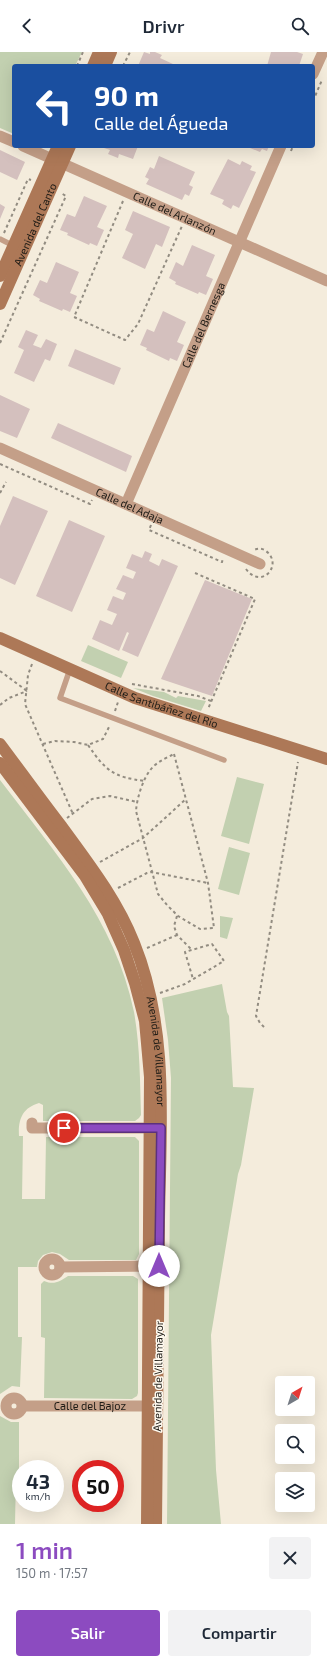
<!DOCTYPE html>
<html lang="es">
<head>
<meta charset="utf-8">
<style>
  body { margin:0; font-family:"Exo 2",sans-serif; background:#f2f2f3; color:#1f2937; height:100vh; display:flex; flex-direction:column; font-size:15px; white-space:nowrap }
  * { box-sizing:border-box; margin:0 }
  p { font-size:13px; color:#747a83 }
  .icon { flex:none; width:22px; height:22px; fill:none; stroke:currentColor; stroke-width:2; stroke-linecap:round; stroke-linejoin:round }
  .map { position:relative; height:1472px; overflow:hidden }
  .details { display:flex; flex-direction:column; background:#fff; flex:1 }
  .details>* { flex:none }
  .top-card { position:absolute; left:12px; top:12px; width:303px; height:84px; border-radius:4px; box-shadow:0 4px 16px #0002; background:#1a4fa0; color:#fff; overflow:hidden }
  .needle { width:26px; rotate:39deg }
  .controls { position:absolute; left:275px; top:1324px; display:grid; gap:8px }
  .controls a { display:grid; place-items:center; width:40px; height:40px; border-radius:4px; background:#fff; box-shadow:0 4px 16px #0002; font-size:20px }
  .speed { position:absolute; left:12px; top:1408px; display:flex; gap:8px; font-size:20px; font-weight:700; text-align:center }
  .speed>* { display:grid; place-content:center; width:52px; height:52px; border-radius:50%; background:#fff; box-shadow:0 4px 16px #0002; line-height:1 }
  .speed small { font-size:10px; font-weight:400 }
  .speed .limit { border:6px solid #d22; background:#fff; color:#111 }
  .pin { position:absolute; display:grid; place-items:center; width:34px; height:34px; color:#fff; margin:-17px; border:2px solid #fff; border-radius:50%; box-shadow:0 1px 4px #0007 }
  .me { position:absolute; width:44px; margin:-22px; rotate:0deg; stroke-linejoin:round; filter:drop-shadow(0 0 3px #0008) }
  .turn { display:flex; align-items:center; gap:14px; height:84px; padding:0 16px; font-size:18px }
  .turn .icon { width:52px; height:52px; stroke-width:2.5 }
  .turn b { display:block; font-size:28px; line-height:34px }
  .round { display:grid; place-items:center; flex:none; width:42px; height:42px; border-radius:4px; background:#f2f2f3 }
  .overview { display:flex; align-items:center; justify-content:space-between; height:68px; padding:0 16px }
  h1 { font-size:24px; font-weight:600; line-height:30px; color:#8c4bc0 }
  .cta { display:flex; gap:8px; margin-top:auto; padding:8px 16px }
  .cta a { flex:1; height:46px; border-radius:4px; background:#8c4bc0; color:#fff; font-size:16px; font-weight:600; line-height:46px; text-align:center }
  .cta a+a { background:#f2f2f3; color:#1f2937 }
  header { display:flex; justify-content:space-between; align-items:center; height:52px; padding:0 16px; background:#fff; font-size:18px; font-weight:600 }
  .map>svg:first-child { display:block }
</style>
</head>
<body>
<header><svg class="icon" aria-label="back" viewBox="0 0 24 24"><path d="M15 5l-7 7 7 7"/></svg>Drivr<svg class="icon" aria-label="search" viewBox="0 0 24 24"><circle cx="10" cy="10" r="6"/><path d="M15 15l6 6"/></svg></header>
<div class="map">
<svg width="327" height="1472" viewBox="0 0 327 1472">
  <rect width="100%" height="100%" fill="#f4ecdc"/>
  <path fill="#c2d0b0" d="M0 0H82L75 14H14V82L0 76Z
    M88 593 128 610 121 626 81 609Z
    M133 636 164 640 176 646 178 644 206 649 201 659 153 644Z
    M237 725 264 732 249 792 221 784Z
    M0 728C55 801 115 867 134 960 140 994 140 1028 141 1063L139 1066 135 1069H43V1053L39 1051C22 1056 18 1068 19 1084H23L22 1147H45L46 1085H135L139 1089V1202L136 1208H69L60 1202 52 1200 43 1203 38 1209 37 1215H18V1285H22L20 1335 12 1334 0 1342Z
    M229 795 250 801 239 843 218 837Z
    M220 864 233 866 227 887 220 885Z
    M222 932 227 960 229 964 233 1035 254 1036 241 1113 238 1122 211 1283 216 1418 221 1472H167L171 1026 168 988 162 946Z
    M68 1224H133L138 1227V1341L137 1344 132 1347 44 1346 45 1286 41 1285V1232L44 1229C54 1233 59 1230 68 1224Z
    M0 1364 11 1370H19V1424H16L15 1472H0Z"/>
  <path fill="#d4c0be" d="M144 0 150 2V0H155L162 3 160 6 173 12 172 14H138Z
    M271 0H297L303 2 299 14H267Z
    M105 94H138L133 107 119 102 118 106 108 102 110 98 104 96Z
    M251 94H269L267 99 262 97 260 100 250 96Z
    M0 98 25 110 17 128 0 120Z
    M159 104 195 120 189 133 193 135 189 144 185 142 182 148 146 132 149 127 145 125 150 115 154 117Z
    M228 107 240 113 242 109 252 114 250 118 256 120 239 156 233 153 231 157 222 152 224 148 210 142Z
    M84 144 107 154 97 175 104 178 97 194 90 191 89 193 67 183 68 181 60 178 67 162 75 165Z
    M0 152 5 155 0 167Z
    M133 159 170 175 162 195 156 192 145 217 122 206 133 182 125 178Z
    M192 193 215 203 206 224 213 227 206 243 199 240 198 242 175 232 176 230 169 226 176 210 183 214Z
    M56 210 79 220 70 241 77 244 70 260 63 257 62 259 39 249 40 247 33 243 40 228 47 231Z
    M163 259 186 270 177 290 184 293 177 309 170 306 169 309 146 298 147 296 140 293 147 277 154 280Z
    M26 278 38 283 33 293 41 296 46 287 57 292 50 309 45 307 34 330 14 321 24 298 18 295Z
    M75 297 121 316 114 333 68 314Z
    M0 343 30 357 17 386 0 379Z
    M58 371 132 404 126 420 51 386Z
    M13 444 48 459 15 533 0 526V474Z
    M69 468 105 484 72 560 36 544Z
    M145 499 152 502 149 509 159 514 162 507 178 514 138 605 122 598 129 581 127 580 119 599 92 587 100 568 112 573 117 562 107 558 113 544 123 548 126 541 116 537 123 523 133 527 136 520 126 516 132 502 142 506Z
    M205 528 252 547 212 644 161 627Z"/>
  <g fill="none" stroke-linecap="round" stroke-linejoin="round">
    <path stroke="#928c81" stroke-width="2" stroke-dasharray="3 3" stroke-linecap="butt" d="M77 14 83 0
      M123 14 130 0
      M313 49 322 28
      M291 99 293 94
      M123 149 74 265 125 288 138 272 182 174
      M4 181 28 127 31 128
      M0 291 66 144 61 141
      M0 412 90 452 92 448
      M0 441 6 430
      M151 473 149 478 222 510 223 506
      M246 517C261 538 284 513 266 499 262 496 258 496 254 498
      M195 521 255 547 208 657
      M32 612 28 623 25 652 73 762
      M0 619 27 639
      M132 632 198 644 211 649
      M0 653 9 646 27 639
      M115 659 118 650
      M43 692 55 689 74 690 88 693 103 687 110 673
      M88 693C106 719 113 725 145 729
      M174 702 208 831 214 876 200 877 178 864 167 853 158 842 136 759C137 745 144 722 155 713 161 708 168 705 174 702Z
      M67 766 92 747 110 744 137 750
      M100 810 143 786 186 747
      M118 836 147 821 151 820 208 831
      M177 864 174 874 177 883 192 898
      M147 896 177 883
      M160 941 185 932 224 909 212 892 185 900 193 927
      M264 975 260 971 256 964 298 710"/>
    <path stroke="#c49f88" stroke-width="5.5" d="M0 187 14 194
      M70 617 60 646 224 708"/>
    <g stroke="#c49f88" stroke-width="11">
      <path d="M313 22 323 0"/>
      <path d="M0 84 14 90"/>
      <path id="s1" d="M23 94 327 229"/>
      <path id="s2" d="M0 396 260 512"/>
      <path id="s3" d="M126 452 281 94"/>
      <path d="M32 1071V1076H159"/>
      <circle cx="52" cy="1215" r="8"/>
      <path d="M60 1215 158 1214"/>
      <circle cx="14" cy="1354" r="8"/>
      <path id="s4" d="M23 1354H156"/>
    </g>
    <g stroke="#ad7857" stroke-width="12">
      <path d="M93 14 99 0"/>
      <path d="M105 14 111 0"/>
      <path d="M0 224 58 94"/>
      <path id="s5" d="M0 252 70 94"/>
      <path id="s6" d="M0 586 135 646 327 707"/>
      <path id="s7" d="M0 692C21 720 41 748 62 775 89 812 117 848 134 891 170 980 160 1076 159 1169 158 1270 157 1371 156 1472"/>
      <path d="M0 711 85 824 108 862 124 898 135 931 145 969 150 1025 147 1472"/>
    </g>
  </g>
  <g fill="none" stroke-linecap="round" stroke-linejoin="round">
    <g stroke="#5b317d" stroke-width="10">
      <path id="route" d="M64 1076H161L159 1214"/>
    </g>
    <use href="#route" stroke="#8c4bc0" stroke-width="7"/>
  </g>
  <g text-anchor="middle" stroke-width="3" stroke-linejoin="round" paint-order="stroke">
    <g font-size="11" fill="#1f1c16" stroke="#fffaf0">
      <text dy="4" stroke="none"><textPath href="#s1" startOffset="166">Calle del Arlanzón</textPath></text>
      <text dy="4" stroke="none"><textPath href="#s5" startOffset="87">Avenida del Canto</textPath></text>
      <text dy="4" stroke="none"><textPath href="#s3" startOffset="195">Calle del Bernesga</textPath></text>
      <text dy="4" stroke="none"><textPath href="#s2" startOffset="142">Calle del Adaja</textPath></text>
      <text dy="4" stroke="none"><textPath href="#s6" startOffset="175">Calle Santibáñez del Río</textPath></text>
      <text dy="4" stroke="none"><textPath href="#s7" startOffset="352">Avenida de Villamayor</textPath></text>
      <text transform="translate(158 1324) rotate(-89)" y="4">Avenida de Villamayor</text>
      <text dy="4" stroke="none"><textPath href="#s4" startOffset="67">Calle del Bajoz</textPath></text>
    </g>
  </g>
</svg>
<div class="controls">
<a><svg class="needle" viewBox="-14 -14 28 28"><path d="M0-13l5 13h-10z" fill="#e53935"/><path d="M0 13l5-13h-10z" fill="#747a83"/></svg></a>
<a><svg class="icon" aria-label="search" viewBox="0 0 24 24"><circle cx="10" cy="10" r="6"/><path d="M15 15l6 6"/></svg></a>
<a><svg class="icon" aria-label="layers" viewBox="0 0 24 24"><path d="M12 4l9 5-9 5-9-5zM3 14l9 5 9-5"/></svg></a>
</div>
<div class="speed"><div>43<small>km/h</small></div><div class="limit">50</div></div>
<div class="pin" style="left:64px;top:1076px;background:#d93025"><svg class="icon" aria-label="arrive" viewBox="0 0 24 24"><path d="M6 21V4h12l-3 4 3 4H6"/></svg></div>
<svg class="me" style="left:159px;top:1214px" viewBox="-20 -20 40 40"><circle r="19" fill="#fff"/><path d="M0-13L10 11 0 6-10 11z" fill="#8c4bc0"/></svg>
<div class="top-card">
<div class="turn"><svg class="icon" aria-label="left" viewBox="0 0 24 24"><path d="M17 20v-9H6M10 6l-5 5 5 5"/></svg><div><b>90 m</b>Calle del Águeda</div></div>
</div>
</div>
<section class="details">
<div class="overview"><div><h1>1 min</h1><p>150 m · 17:57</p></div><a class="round"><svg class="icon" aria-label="close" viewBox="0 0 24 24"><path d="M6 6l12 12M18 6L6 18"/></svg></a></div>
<div class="cta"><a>Salir</a><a>Compartir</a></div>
</section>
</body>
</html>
